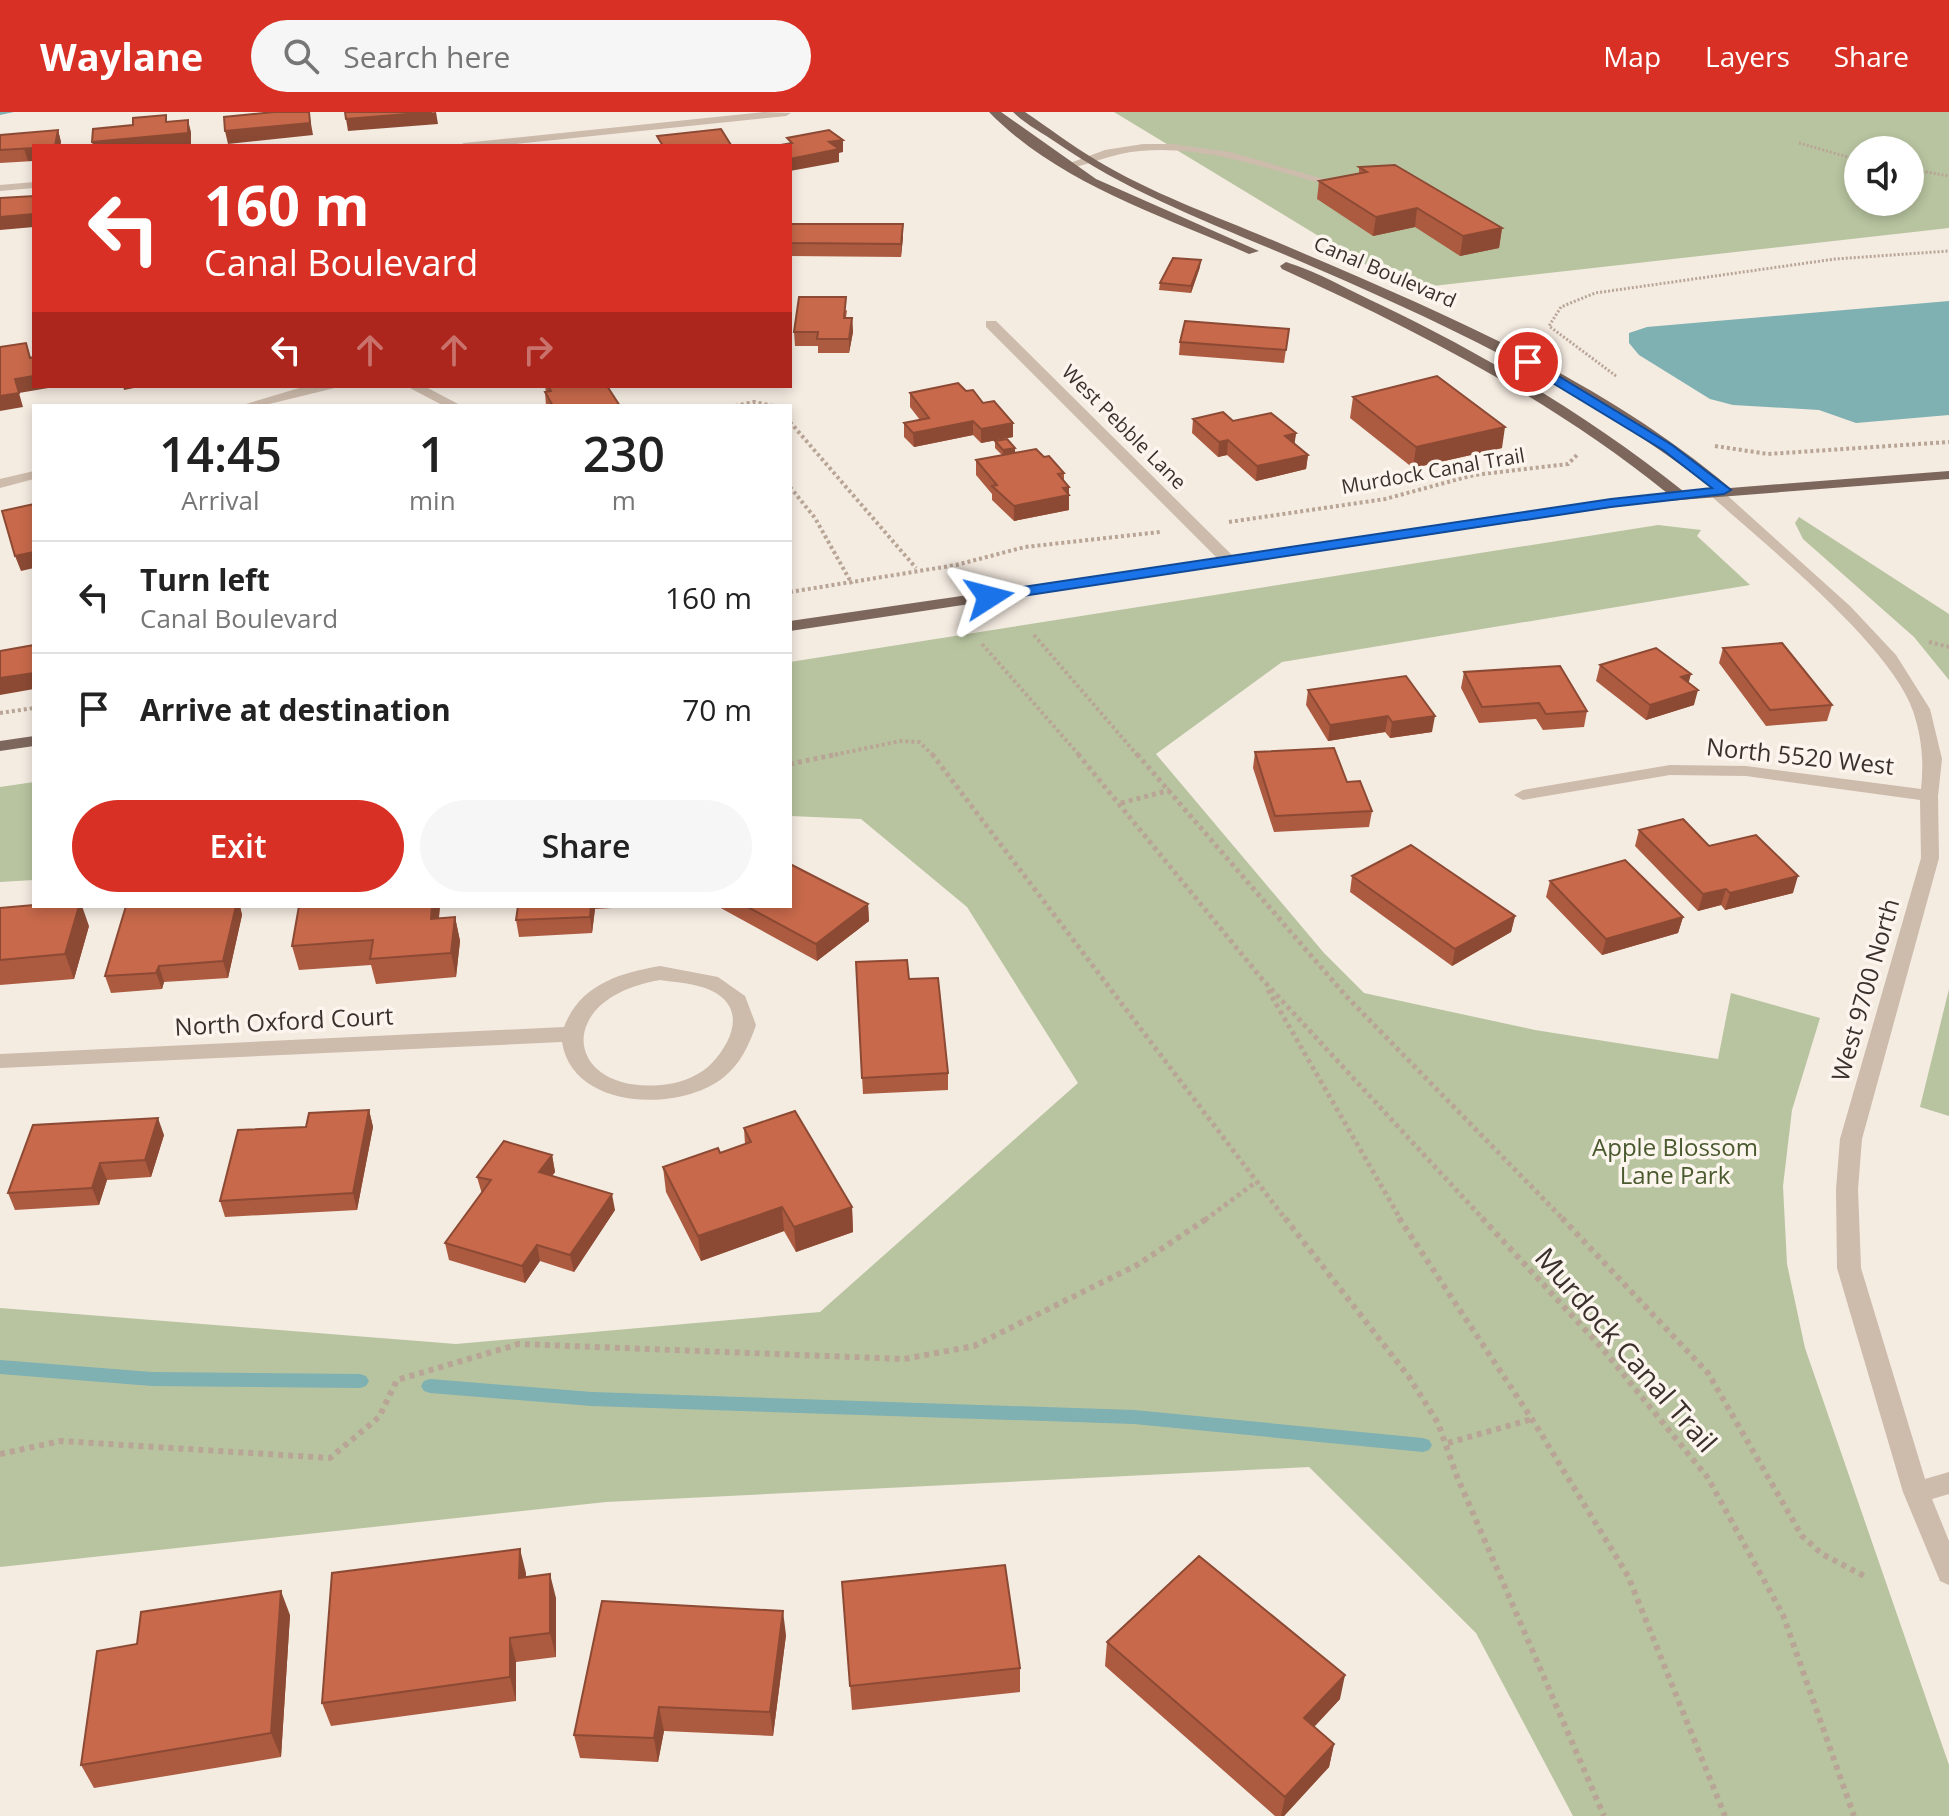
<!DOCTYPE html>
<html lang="en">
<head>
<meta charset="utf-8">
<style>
  body { margin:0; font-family:"Open Sans",sans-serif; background:#f6f6f6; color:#222; height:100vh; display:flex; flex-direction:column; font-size:30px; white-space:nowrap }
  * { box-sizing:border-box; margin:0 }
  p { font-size:26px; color:#767676 }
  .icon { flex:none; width:44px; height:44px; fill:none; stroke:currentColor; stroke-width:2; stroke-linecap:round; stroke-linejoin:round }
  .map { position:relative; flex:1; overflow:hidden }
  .side { position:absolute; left:32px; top:292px; width:760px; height:504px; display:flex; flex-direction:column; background:#fff; border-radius:0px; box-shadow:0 4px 12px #0003 }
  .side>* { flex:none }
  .banner { position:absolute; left:32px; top:32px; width:760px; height:244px; border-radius:0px; box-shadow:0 4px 12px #0003; background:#d93025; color:#fff; overflow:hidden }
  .tools { position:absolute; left:1844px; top:24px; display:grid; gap:16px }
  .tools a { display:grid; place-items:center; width:80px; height:80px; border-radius:50%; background:#fff; box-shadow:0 4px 12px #0003; font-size:40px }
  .pin { position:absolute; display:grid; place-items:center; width:68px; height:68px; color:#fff; margin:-34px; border:4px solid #fff; border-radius:50%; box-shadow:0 2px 8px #0007 }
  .me { position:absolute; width:88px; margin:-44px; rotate:81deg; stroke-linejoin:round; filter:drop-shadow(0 0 6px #0008) }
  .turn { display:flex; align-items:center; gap:28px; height:168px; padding:0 40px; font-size:36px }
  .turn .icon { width:104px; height:104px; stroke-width:2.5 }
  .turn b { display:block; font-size:56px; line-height:68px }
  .lanes { display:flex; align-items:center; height:76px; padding:0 40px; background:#0003; justify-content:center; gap:40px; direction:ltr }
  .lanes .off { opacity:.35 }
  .eta { display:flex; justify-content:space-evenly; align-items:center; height:136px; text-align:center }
  .eta b { font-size:48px; font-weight:600; line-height:56px }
  .primary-button { display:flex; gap:16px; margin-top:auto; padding:16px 40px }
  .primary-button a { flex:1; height:92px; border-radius:48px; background:#d93025; color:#fff; font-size:32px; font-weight:600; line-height:92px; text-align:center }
  .primary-button a+a { background:#f6f6f6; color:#222 }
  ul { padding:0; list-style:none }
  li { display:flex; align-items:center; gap:24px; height:112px; padding:0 40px; border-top:2px solid #e0e0e0 }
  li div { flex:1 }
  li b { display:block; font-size:30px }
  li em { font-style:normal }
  header { display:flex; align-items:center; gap:48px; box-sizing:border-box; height:112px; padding:0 40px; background:#d93025; color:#fff }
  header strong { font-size:38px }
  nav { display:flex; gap:44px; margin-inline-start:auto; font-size:28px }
  .search { width:560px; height:72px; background:#f6f6f6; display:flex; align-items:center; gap:20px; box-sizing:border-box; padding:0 28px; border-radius:44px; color:#767676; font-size:30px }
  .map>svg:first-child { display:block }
</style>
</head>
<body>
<header>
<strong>Waylane</strong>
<div class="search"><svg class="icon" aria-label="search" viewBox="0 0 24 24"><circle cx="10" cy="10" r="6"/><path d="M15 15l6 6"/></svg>Search here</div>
<nav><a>Map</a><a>Layers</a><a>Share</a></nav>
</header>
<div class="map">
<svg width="1949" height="1704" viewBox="0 0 1949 1704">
  <rect width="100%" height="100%" fill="#f4ebe1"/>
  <path fill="#b8c4a0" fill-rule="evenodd" d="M1114 0H1949V116L1406 177ZM1858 38H1910V90H1858Z
    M1799 405 1949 502V568L1914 525 1803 427 1795 411Z
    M1658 413 1701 418 1697 424 1750 473 1282 550 1156 642 1324 841 1364 881 1535 918 1718 947 1731 881 1820 906 1792 998 1783 1074 1787 1152 1805 1236 1949 1653V1704H1573L1476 1521 1309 1355 606 1390 0 1455V1196L456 1232 820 1200 1078 971 967 795 861 707 790 704V550Z
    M34 670V768L0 770V675Z
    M1949 877V1004L1920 995Z"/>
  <path fill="#7fb0b2" d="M1949 189V303L1856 311 1819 298 1733 293 1710 287 1639 243 1629 231V221L1647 215Z"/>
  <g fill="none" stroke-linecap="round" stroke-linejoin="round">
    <path fill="#7fb0b2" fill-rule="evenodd" d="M0 0H14L0 3Z
      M0 1248 152 1260 360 1262 366 1264 369 1269 366 1274 360 1276 152 1274 0 1262Z
      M430 1267 592 1280 1134 1298 1423 1326 1429 1328 1432 1333 1429 1338 1423 1340 1134 1312 592 1294 430 1281 424 1279 421 1274 424 1269Z"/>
    <path stroke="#b9a596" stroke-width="3" stroke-dasharray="2 2" stroke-linecap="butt" d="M1799 31 1858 48
      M1910 57 1949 64
      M1616 264 1549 214 1561 195 1595 181 1835 147 1949 139"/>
    <path stroke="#b9a596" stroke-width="4" stroke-dasharray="3 3" stroke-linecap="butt" d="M735 294 754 290 773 294
      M790 310 916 456
      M1715 334 1768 342 1949 330
      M790 375 815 406 852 472
      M1229 410 1385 387 1474 363 1568 352 1577 343
      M790 480 956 453 1025 435 1160 420
      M1034 523 1138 644
      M1929 530 1949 535
      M982 532 1080 644
      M0 601 34 596
      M829 644 900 629 919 630 934 644"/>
    <path stroke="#b9a596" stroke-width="5" stroke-dasharray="4 4" stroke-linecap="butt" d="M932 642 1286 1108
      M1078 642 1262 867 1484 1108
      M1137 642 1346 884 1564 1108
      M790 652 838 642
      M1121 691 1170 678
      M1268 878 1401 1108
      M1205 1108 1256 1070"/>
    <path stroke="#b9a596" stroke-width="6" stroke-dasharray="5 5" stroke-linecap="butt" d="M1285 1106 1409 1265 1438 1311 1456 1362 1604 1704
      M1399 1106 1532 1307 1628 1464 1725 1704
      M1482 1106 1601 1235 1708 1366 1783 1503 1854 1704
      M1562 1106 1708 1261 1802 1424 1822 1442 1868 1466
      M1448 1331 1532 1307
      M0 1342 61 1329 330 1346 379 1305 397 1268 519 1232 904 1247 974 1234 1137 1153 1208 1106"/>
    <path fill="#cdbbac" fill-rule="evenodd" d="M764 0 791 1 786 4 496 34H458L464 31Z
      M1143 32H1172L1230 40 1348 74 1342 77C1277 61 1209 32 1140 39 1115 41 1093 51 1068 57L1062 54 1105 38Z
      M34 70V76L0 79V73Z
      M986 209H996L1233 444V450H1221L986 215Z
      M306 274H343L261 294H239Z
      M406 274H424L462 294H444Z
      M34 359V367L0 376V367Z
      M1714 375 1719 376 1850 494 1896 543 1930 597 1942 647 1938 684 1939 746 1862 1027 1858 1077 1861 1156 1925 1367 1949 1360V1382L1932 1387 1949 1429V1473L1940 1469 1903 1380 1837 1156 1836 1077 1840 1027 1921 746 1920 688 1746 664 1670 663 1523 688 1514 683 1523 678 1670 653 1746 654 1921 677C1924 650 1922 626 1913 599 1890 532 1764 432 1709 382V376Z
      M660 854 718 865 745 884 756 913C749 933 741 951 724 965 680 1001 572 998 562 930L0 956V942L564 915C580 873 619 861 660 854ZM660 868C674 870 689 871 702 875 746 889 737 924 712 951 702 962 683 970 669 972 566 987 548 887 660 868Z"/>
    <path fill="#7d675c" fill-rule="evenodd" d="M989 0H1001L1096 67 1259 139 1249 142C1160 103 1058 71 989 0Z
      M1013 0H1025C1049 16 1071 33 1096 48 1154 83 1221 106 1284 133 1438 199 1600 266 1730 376L1949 359V367L1641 391 790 519V509L1667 381C1549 286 1418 219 1282 157L1280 154 1286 150C1319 160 1350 179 1381 193 1489 245 1590 305 1683 379L1713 377C1589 281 1461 219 1318 157 1230 118 1136 86 1057 31 1042 21 1025 12 1013 0Z
      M34 624V634L0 639V629Z"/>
  </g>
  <path fill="#ac5a40" d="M58 18 61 30 60 34H34V49L0 51V23Z
    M1359 55 1502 116 1499 136 1460 144 1415 115 1373 124 1317 87 1319 69 1359 61Z
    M790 112 903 125 901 145 790 144Z
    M1200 155 1191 181 1159 178 1160 171Z
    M847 198 846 206H852L853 220 849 241H818V234H795L794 220Z
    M1289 217 1284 251 1179 243 1180 230Z
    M545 274H607L620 294H546L545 280H546Z
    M966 279 1013 311V325L981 331 973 323 914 335 904 325V311L920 308 910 295V281Z
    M1353 285 1502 336 1413 356 1350 306Z
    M1193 307 1233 309 1296 321 1294 332 1308 343 1306 357 1256 369 1227 343 1218 345 1192 321Z
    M995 329 1015 336V341L1044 345 1064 361V369L1069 383V398L1014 409 992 388V382L976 363V348L1002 343 995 336Z
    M1723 536 1832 593 1827 609 1766 614 1719 551Z
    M1600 553 1689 571 1694 593 1646 608 1596 569Z
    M1464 560 1587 599 1584 615 1543 618 1536 607 1479 611 1461 576Z
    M1308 578 1432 620 1390 626 1385 620 1328 629 1306 593Z
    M1255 640 1347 670 1372 699 1369 715 1274 720 1253 656Z
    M1639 718 1709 734 1793 781 1725 798 1721 793 1698 799 1635 734Z
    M1352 764 1515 804 1511 820 1452 854 1350 780Z
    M1550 769 1683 805 1678 821 1602 843 1546 785Z
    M868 792 869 809 817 849 717 794Z
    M133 794H240L242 803 228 866 164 870 162 877 111 881 105 864Z
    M299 794H440L439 806 455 805 460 829 456 865 376 872 371 853 299 858 292 834Z
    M518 794H631V795L595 797 592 821 519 825 516 808Z
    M0 796 89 814 74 867 0 873Z
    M856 850 909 867 948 961V978L863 982Z
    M369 998 373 1015 357 1098 225 1105 220 1089 306 1015Z
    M744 1016 852 1095 853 1120 796 1140 784 1119 701 1149 666 1080 663 1055 720 1041 745 1032Z
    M164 1023 151 1065 107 1068 99 1093 15 1098 8 1081Z
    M552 1043 555 1060 552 1064 615 1098 574 1160 540 1149 525 1171 449 1148 445 1131 482 1082 477 1065Z
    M526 1461V1465L556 1486V1545L516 1550V1589L331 1614 322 1591Z
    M842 1470 1020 1556V1580L852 1598Z
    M290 1503 281 1645 94 1676 81 1653 137 1532Z
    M786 1523 773 1624 664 1619 658 1650 580 1646 574 1623Z
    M1107 1530 1340 1587 1314 1615 1334 1632 1329 1655 1284 1704H1275L1105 1554Z"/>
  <path fill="#8c4a34" d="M309 0 313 23 228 32 225 19Z
    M436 0 438 12 348 19 346 7Z
    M188 8 191 20V33L93 34 92 30Z
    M58 18 61 30 60 34H55Z
    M843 28V40L839 41V50L790 59V47L829 30Z
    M34 36V49H28L24 37Z
    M1417 96 1415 115 1373 124 1376 105Z
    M34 102V115L0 118V105Z
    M903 112V125L901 145V132Z
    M1502 116 1499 136 1460 144 1463 124Z
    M1201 148 1200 155 1191 181V174Z
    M852 206 853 220 849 241V227Z
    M34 264V274H60L19 281 23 295 0 299V284L15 267Z
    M123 274H144L124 278Z
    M973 309V323L914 335 913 321Z
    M1013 311V325L981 331V317Z
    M1505 315 1502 336 1413 356 1416 335Z
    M1296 321 1294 336 1285 324Z
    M1228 328 1227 343 1218 345 1219 330Z
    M1015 336V343L1003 345V338Z
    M1308 343 1306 357 1256 369 1257 354Z
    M1069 375V398L1014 409V394Z
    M34 440V456L21 459 15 444Z
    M34 561V577L0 583V566Z
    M1691 562 1687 577 1681 565Z
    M1698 578 1694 593 1646 608 1650 593Z
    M1388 604 1385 620 1328 629 1330 613Z
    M1435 604 1432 620 1390 626 1392 610Z
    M1798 764 1793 781 1725 798 1730 781Z
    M1726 777 1721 793 1698 799 1703 782Z
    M868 792 869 809 817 849 816 832Z
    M79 794H82L89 814 74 867 65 842Z
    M236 794H240L242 803 228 866 223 849Z
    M432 794H440L436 831 431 807Z
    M591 794H594L595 797 592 821 590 805Z
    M1515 804 1511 820 1452 854 1455 837Z
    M455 805 460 829 456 865 451 841Z
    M1683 805 1678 821 1602 843 1606 827Z
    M159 854 164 870 162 877 156 861Z
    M369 998 373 1015 357 1098 353 1081Z
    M158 1006 164 1023 151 1065 145 1048Z
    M552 1043 555 1060 542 1077 539 1060Z
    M100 1051 107 1068 99 1093 92 1076Z
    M612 1082 615 1098 574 1160 570 1143Z
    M782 1095 784 1119 701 1149 698 1124Z
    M852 1095 853 1120 796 1140 794 1115Z
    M537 1133 540 1149 525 1171 522 1154Z
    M520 1437 526 1461 525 1491 519 1466Z
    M550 1462 556 1486V1545L550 1521Z
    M281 1479 290 1503 281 1645 271 1621Z
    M783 1499 786 1523 773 1624 770 1600Z
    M510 1526 516 1550V1589L510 1565Z
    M1345 1563 1340 1587 1300 1630 1304 1606Z
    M659 1595 664 1619 658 1650 654 1626Z
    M1334 1632 1329 1655 1284 1704H1281L1285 1685Z"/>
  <path fill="#c8694b" stroke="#8c4a34" stroke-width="2" d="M274 0H309L310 11 225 19 224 5Z
    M345 0H432L346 7Z
    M166 3V10L188 8V21L92 30 93 17 133 13V6Z
    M721 17 731 33 663 34 657 24Z
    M58 18 55 34H34V36L0 38V23Z
    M829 18 843 28 829 30 839 37 790 47V34H775L792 31 787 26Z
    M1395 53 1502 116 1463 124 1417 96 1376 105 1319 69 1367 60 1359 55Z
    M34 84V102L0 105V86Z
    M790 112H903L901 132 790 131Z
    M1173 146 1201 148 1191 174 1160 171Z
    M799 185H846L844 206H852L849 227H817L818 220H794Z
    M1185 209 1289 217 1286 238 1180 230Z
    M26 231 30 246 34 245V264L15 267 19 281 0 284V235Z
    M1437 264 1505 315 1416 335 1353 285Z
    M958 271 966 279 973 278 983 291 994 289 1013 311 981 317 973 309 913 321 904 311 929 306 910 281Z
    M548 274H607L620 294H553L545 280 551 279Z
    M1223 300 1233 309 1271 301 1296 321 1285 324 1308 343 1257 354 1228 328 1219 330 1193 307Z
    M1007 327 1015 336 1003 338 995 329Z
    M1036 337 1044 345 1049 344 1064 361 1058 362 1069 375 1063 376 1069 383 1014 394 992 374 997 373 976 348Z
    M34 392V440L15 444 2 399Z
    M1782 531 1832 593 1770 598 1723 536Z
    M34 533V561L0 566V539Z
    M1656 536 1691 562 1681 565 1698 578 1650 593 1600 553Z
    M1560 554 1587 599 1546 602 1539 591 1482 595 1464 560Z
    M1406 564 1435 604 1392 610 1388 604 1330 613 1308 578Z
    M1334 636 1347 670 1360 669 1372 699 1275 704 1255 640Z
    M1683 707 1709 734 1756 723 1798 764 1730 781 1726 777 1703 782 1639 718Z
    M1411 733 1515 804 1455 837 1352 764Z
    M1625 748 1683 805 1606 827 1550 769Z
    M790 752 868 792 816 832 746 794H790Z
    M34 793 79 794 65 842 0 848V796Z
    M126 794H236L223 849 159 854 156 861 105 864Z
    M299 794H432L431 807 455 805 451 841 370 847 373 828 292 834Z
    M518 794H591L590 805 516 808Z
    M907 848 909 867 938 866 948 961 862 966 856 850Z
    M369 998 353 1081 220 1089 238 1018 306 1015 309 1001Z
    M795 999 852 1095 794 1115 782 1095 698 1124 663 1055 718 1036 720 1041 751 1030 744 1016Z
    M158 1006 145 1048 100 1051 92 1076 8 1081 33 1013Z
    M504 1029 552 1043 539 1060 612 1082 570 1143 537 1133 522 1154 445 1131 491 1068 477 1065Z
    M520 1437 519 1466 550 1462V1521L510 1526V1565L322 1591 332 1461Z
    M1199 1444 1345 1563 1304 1606 1334 1632 1285 1685 1107 1530Z
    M1005 1453 1020 1556 850 1574 842 1470Z
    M281 1479 271 1621 81 1653 97 1539 137 1532 141 1500Z
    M602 1489 783 1499 770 1600 659 1595 654 1626 574 1623Z"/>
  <path fill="#1a73e8" stroke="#114b97" stroke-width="2" d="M1523 248H1532L1672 333 1731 378 1724 382 1611 395 989 489 981 485 989 480 1611 387 1712 376 1663 338 1523 253Z"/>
  <g text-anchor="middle" stroke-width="7" stroke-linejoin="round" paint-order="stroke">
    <g font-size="20" fill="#3b302b" stroke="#fbf5ee">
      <text transform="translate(1385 160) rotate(23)" y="7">Canal Boulevard</text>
      <text transform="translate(1124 315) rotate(45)" y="7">West Pebble Lane</text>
      <text transform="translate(1433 359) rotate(-10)" y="7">Murdock Canal Trail</text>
    </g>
    <g font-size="24" fill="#3b302b" stroke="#fbf5ee">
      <text transform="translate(1800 645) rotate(6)" y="8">North 5520 West</text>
      <text transform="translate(1866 878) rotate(-74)" y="8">West 9700 North</text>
      <text transform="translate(284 910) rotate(-3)" y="8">North Oxford Court</text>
    </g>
    <g font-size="24" fill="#4a5a2e" stroke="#fbf5ee">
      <text x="1675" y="1044">Apple Blossom<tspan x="1675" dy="28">Lane Park</tspan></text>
    </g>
    <g font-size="28" fill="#3b302b" stroke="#fbf5ee">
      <text transform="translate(1626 1238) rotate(49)" y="10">Murdock Canal Trail</text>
    </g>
  </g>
</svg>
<div class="tools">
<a><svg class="icon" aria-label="sound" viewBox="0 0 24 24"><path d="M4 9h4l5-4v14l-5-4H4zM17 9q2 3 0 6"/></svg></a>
</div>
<div class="pin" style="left:1528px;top:250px;background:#d93025"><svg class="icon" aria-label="arrive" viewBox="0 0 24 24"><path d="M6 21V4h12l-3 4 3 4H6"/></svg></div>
<svg class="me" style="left:989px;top:485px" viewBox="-20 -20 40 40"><path d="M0-17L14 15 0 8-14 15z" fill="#1a73e8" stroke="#fff" stroke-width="4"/></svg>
<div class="banner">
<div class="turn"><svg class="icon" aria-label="left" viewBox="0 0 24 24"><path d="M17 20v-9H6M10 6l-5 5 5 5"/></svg><div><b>160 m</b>Canal Boulevard</div></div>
<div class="lanes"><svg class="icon" aria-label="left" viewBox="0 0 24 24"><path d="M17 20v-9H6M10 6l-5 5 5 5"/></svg><svg class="icon off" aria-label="ahead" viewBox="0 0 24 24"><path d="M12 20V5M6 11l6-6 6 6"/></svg><svg class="icon off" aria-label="ahead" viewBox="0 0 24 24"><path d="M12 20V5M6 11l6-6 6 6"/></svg><svg class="icon off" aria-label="right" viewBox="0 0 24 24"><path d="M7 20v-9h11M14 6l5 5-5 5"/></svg></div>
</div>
<section class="side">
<div class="eta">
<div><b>14:45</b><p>Arrival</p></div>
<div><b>1</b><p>min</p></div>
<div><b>230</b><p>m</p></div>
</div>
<ul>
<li><svg class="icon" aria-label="left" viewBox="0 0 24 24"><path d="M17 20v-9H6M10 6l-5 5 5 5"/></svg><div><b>Turn left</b><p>Canal Boulevard</p></div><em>160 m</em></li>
<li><svg class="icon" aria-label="arrive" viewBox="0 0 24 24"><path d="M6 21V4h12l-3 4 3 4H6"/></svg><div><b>Arrive at destination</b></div><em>70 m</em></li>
</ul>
<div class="primary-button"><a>Exit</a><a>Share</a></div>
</section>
</div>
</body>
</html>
